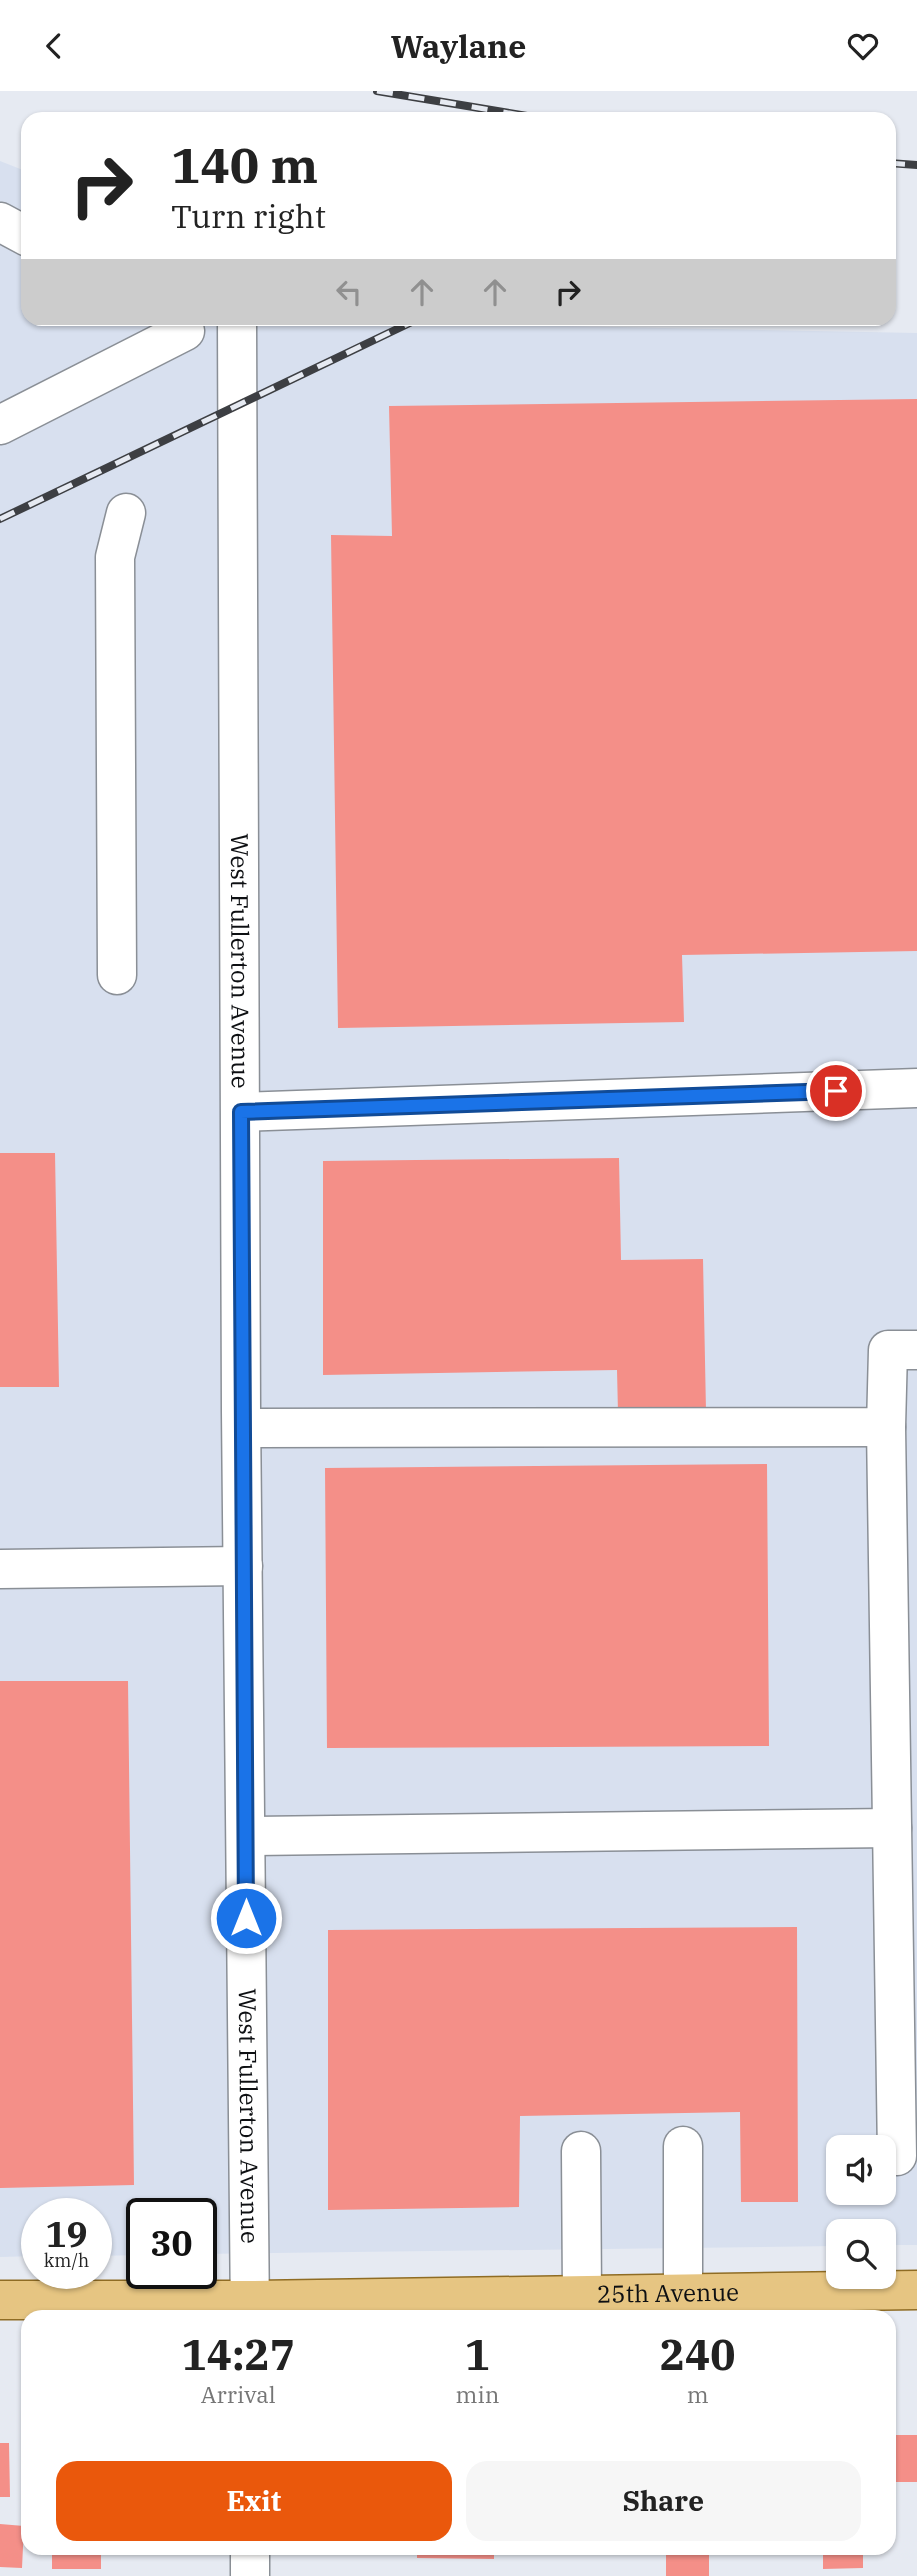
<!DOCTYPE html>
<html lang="en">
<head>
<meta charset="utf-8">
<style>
  body { margin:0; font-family:"IBM Plex Serif",serif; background:#f6f6f6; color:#222; height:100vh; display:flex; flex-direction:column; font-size:26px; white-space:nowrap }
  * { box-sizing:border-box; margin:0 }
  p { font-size:23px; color:#767676 }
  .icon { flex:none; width:38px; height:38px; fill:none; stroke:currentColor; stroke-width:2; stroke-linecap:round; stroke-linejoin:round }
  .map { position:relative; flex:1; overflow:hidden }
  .drawer { position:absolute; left:21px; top:2219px; width:875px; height:245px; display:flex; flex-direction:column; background:#fff; border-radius:21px; box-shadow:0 2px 5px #0004 }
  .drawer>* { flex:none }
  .guide { position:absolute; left:21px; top:21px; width:875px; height:214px; border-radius:21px; box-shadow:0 2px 5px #0004; background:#fff; color:#222; overflow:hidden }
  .tools { position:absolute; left:826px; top:2044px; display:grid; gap:14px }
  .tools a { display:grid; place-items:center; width:70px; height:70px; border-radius:14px; background:#fff; box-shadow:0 2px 5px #0004; font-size:35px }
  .speed { position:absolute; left:21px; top:2107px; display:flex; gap:14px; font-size:35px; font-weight:700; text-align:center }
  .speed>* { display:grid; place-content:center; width:91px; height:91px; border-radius:50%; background:#fff; box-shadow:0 2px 5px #0004; line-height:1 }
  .speed small { font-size:18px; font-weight:400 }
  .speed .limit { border:4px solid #111; border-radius:10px; background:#fff; color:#111 }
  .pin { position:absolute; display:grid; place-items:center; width:60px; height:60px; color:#fff; margin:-30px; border:4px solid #fff; border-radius:50%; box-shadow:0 2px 7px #0007 }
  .me { position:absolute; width:77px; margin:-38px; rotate:0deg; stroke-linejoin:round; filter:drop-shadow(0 0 5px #0008) }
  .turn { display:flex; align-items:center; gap:24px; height:147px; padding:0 35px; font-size:32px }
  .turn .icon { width:91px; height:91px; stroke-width:2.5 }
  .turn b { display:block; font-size:49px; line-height:60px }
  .lanes { display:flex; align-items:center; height:66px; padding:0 35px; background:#0003; justify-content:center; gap:35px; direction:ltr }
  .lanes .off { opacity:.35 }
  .eta { display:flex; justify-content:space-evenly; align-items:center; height:119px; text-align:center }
  .eta b { font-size:42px; font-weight:800; line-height:49px }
  .cta { display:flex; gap:14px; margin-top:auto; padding:14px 35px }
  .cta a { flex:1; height:80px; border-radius:21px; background:#ea580c; color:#fff; font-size:28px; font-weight:800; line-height:80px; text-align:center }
  .cta a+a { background:#f6f6f6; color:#222 }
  header { display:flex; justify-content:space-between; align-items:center; height:91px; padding:0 35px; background:#fff; font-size:32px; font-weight:800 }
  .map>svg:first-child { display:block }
</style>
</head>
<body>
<header><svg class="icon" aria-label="back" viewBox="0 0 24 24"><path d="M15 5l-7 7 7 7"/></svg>Waylane<svg class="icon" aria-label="heart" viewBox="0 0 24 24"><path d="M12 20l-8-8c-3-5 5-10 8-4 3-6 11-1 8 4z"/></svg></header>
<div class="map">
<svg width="917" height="2485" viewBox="0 0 917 2485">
  <rect width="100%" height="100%" fill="#e6eaf2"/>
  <path fill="#d8e0ef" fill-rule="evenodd" d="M0 70 28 81V228H535L565 235 917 242V2154H884V2140H838V2155L201 2163V2123H142V2164L96 2165V2123H37V2165L0 2166ZM838 2056H884V2102H838Z"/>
  <path fill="#f48f88" d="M917 308V860L682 864 684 931 338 937 331 444 392 445 389 315Z
    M0 1062H55L59 1296H0Z
    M619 1067 621 1169 703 1168 706 1320 618 1322 617 1279 323 1284V1070Z
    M767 1373 769 1655 327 1657 325 1377Z
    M0 1590H128L134 2094 0 2097Z
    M797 1836 798 2111H741L740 2021 520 2025 519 2116 328 2119V1839Z
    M896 2344H917V2391H896Z
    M0 2352H9L10 2406H0Z
    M0 2433 24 2435 22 2477 0 2476Z
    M52 2457H101V2478H52Z
    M417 2457H494V2468L417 2467Z
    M666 2457H709V2485H666Z
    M823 2457H863V2477L823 2478Z"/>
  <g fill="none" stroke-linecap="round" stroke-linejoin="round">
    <g stroke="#8a8f96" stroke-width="41">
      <g id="minor">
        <path d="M0 131 28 146"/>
        <path id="s1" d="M237 228 241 1321 250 2226"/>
        <path d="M0 334 185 240"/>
        <path d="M117 884 115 466 126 422"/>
        <path d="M241 1021 917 997"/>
        <path d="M886 1336 897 2065"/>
        <path d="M242 1337 886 1336 888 1259H917"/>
        <path d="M0 1478 243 1475"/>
        <path d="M246 1745 892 1737"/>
        <path d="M683 2055V2203"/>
        <path d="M581 2060 582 2204"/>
        <path d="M250 2485V2457"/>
      </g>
    </g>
    <g stroke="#8f6c24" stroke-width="41">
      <g id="major">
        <path id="s2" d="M0 2209H250L917 2199"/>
      </g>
    </g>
    <use href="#minor" stroke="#fff" stroke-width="38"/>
    <use href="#major" stroke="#e6c582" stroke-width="38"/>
    <g stroke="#3d3f43" stroke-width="8">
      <path id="rail" d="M377 0 545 28
        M889 72 917 74
        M0 428 418 228"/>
    </g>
    <use href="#rail" stroke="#e6eaf2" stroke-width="5" stroke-dasharray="16" stroke-linecap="butt"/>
  </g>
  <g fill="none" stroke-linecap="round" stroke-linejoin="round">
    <g stroke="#114b97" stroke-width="18">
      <path id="route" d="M246 1827 241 1021 836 1000"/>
    </g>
    <use href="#route" stroke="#1a73e8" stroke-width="12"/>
  </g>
  <g text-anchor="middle" stroke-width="7" stroke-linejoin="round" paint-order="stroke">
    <g font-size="24" fill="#0d0f12" stroke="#e6eaf2">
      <text dy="8" stroke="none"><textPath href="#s1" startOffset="642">West Fullerton Avenue</textPath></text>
      <text dy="8" stroke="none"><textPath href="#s1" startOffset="1797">West Fullerton Avenue</textPath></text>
      <text dy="8" stroke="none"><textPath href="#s2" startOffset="668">25th Avenue</textPath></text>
    </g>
  </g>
</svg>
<div class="tools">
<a><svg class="icon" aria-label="sound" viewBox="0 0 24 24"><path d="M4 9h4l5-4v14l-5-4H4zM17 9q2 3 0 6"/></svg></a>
<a><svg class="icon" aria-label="search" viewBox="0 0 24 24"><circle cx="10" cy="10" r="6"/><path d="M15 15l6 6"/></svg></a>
</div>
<div class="speed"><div>19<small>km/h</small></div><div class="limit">30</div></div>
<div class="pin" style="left:836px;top:1000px;background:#d93025"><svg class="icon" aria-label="arrive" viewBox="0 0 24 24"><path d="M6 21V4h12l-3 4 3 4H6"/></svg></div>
<svg class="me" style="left:246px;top:1827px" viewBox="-20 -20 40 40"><circle r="17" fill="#1a73e8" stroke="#fff" stroke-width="3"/><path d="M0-11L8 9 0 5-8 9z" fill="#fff"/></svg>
<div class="guide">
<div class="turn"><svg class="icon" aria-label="right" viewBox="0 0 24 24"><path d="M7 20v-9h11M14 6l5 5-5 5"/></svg><div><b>140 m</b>Turn right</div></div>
<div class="lanes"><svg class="icon off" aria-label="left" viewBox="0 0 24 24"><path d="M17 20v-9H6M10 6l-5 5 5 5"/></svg><svg class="icon off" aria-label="ahead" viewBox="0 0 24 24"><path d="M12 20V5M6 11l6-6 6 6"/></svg><svg class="icon off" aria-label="ahead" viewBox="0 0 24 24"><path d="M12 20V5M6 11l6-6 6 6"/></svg><svg class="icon" aria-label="right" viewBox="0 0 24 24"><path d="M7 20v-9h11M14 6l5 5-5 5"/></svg></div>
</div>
<section class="drawer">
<div class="eta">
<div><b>14:27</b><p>Arrival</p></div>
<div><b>1</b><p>min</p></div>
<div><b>240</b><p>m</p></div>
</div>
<div class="cta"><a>Exit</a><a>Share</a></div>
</section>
</div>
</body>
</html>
